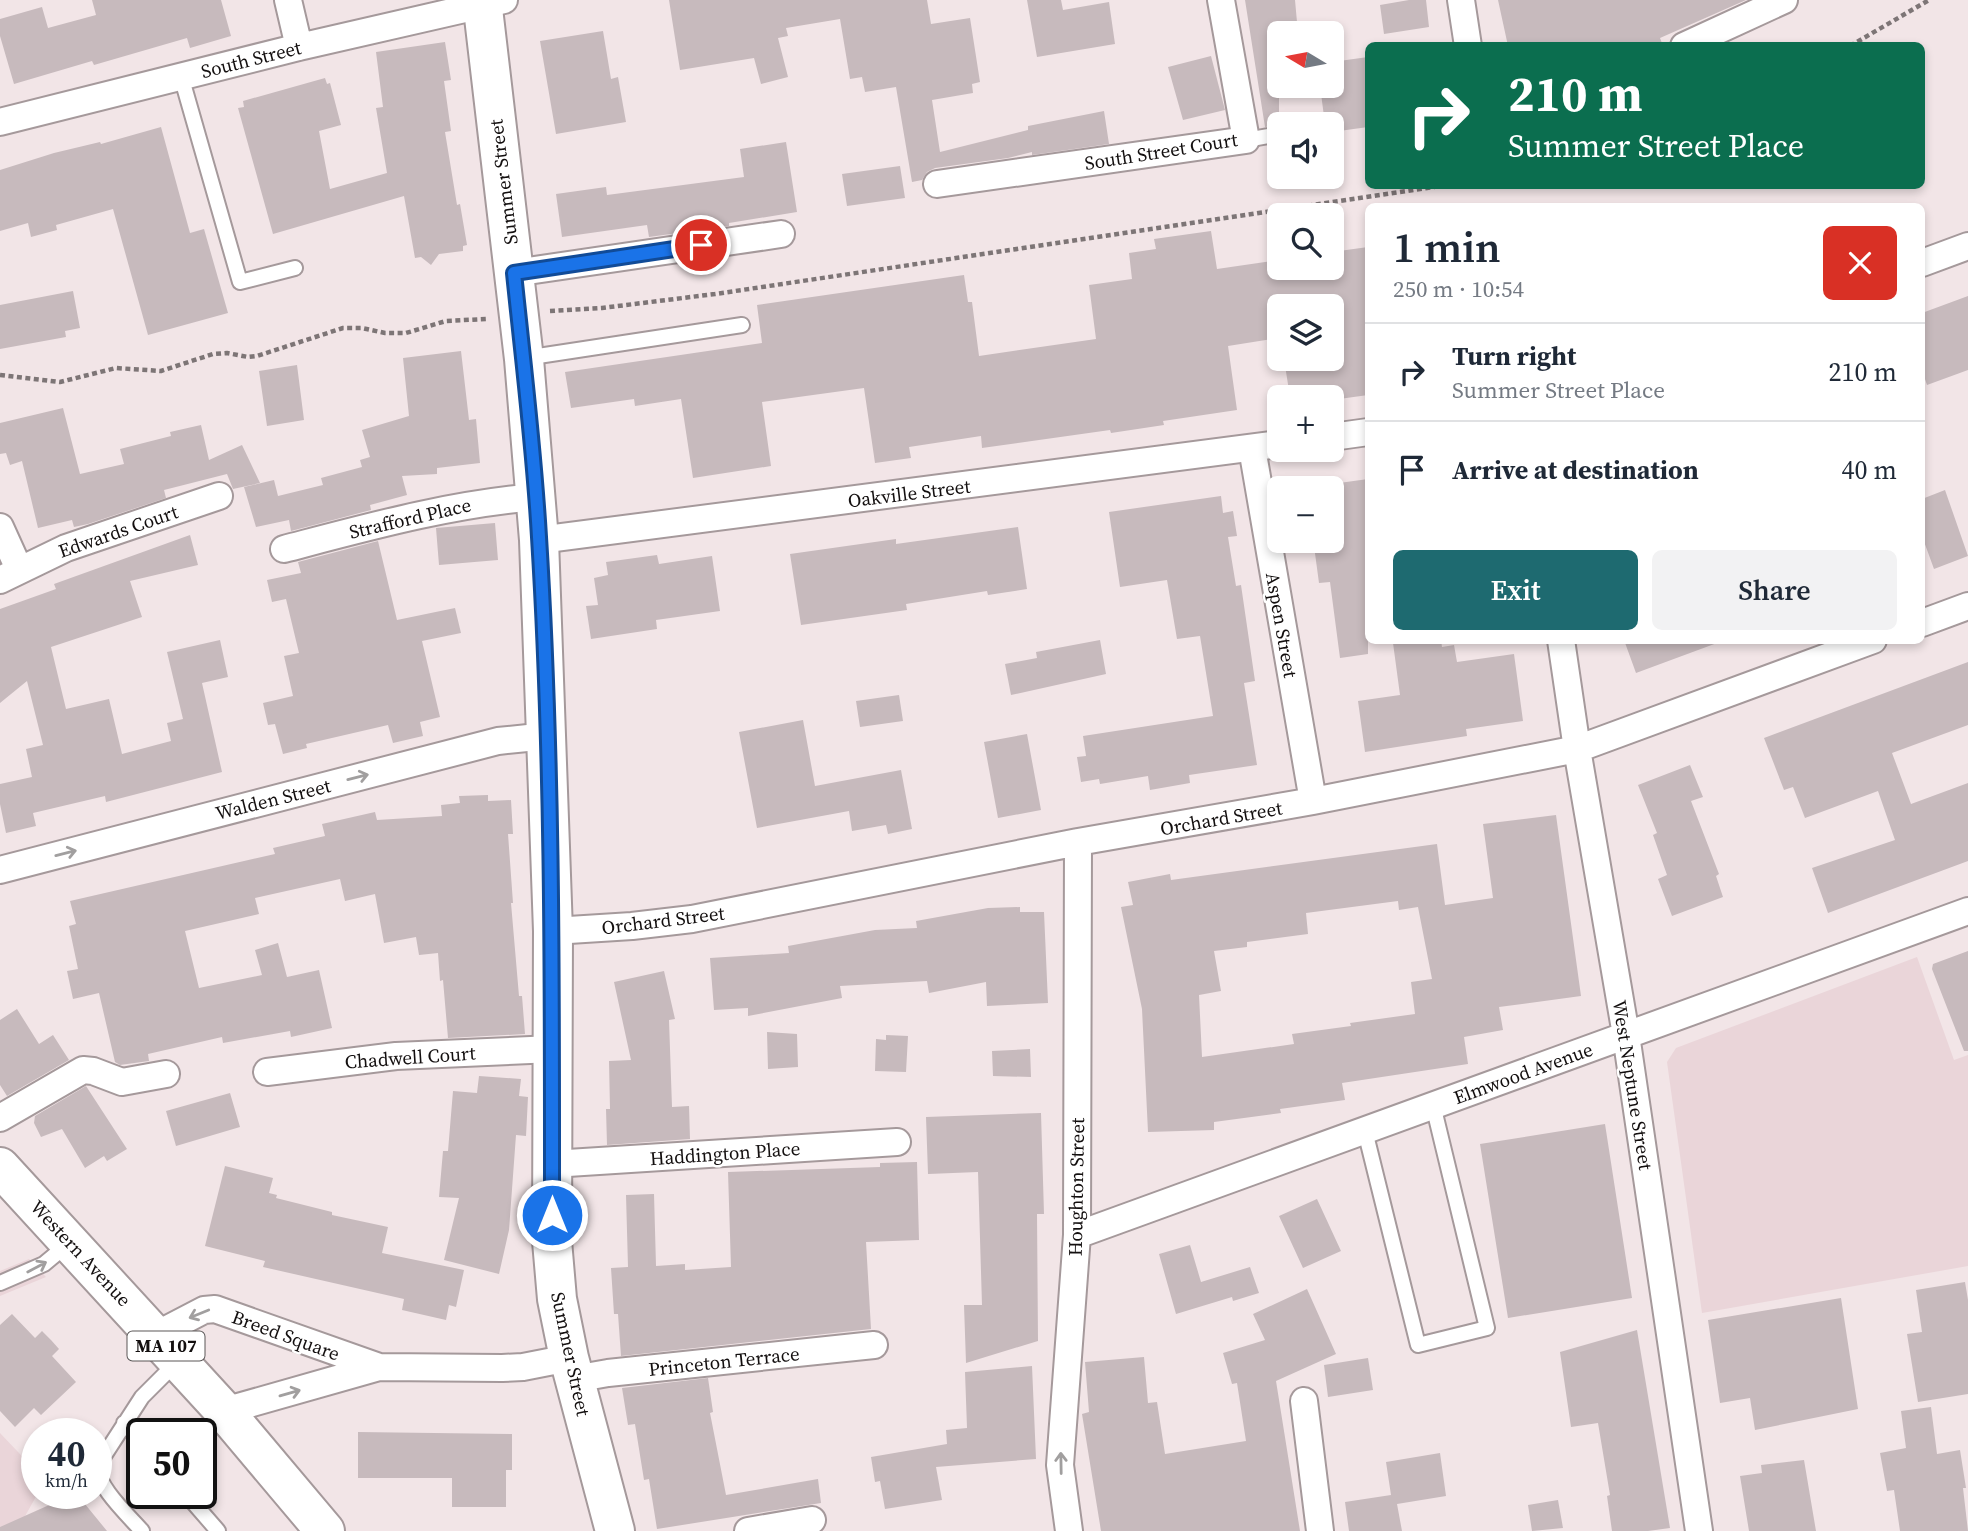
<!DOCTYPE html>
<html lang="en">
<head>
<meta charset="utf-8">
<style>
  body { margin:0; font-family:"Source Serif 4",serif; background:#f2f2f3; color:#1f2937; height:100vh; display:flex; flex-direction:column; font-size:26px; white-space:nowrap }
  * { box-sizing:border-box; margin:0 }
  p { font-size:23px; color:#747a83 }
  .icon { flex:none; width:38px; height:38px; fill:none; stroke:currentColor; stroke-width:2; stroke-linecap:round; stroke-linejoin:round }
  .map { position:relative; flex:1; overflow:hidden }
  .sheet { position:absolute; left:1365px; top:203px; width:560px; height:441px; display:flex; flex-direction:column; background:#fff; border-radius:10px; box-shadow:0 4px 10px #0003 }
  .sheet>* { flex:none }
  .top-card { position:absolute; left:1365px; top:42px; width:560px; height:147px; border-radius:10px; box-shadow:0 4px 10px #0003; background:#0b6e4f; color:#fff; overflow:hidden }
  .needle { width:46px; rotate:280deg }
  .tools { position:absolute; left:1267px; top:21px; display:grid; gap:14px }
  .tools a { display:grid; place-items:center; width:77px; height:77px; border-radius:10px; background:#fff; box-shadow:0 4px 10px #0003; font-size:35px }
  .speed { position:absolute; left:21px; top:1418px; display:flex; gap:14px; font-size:35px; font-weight:700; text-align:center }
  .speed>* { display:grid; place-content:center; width:91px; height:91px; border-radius:50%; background:#fff; box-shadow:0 4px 10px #0003; line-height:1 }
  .speed small { font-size:18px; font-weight:400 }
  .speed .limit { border:4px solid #111; border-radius:10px; background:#fff; color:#111 }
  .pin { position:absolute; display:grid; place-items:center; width:60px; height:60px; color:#fff; margin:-30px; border:4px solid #fff; border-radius:50%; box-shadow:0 2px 7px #0007 }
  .me { position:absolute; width:77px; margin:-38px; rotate:0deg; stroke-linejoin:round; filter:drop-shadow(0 0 5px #0008) }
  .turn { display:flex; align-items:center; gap:24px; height:147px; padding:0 28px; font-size:32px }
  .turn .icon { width:91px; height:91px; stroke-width:2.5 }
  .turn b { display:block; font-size:49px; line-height:60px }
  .round { display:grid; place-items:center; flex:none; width:74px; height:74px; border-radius:10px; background:#f2f2f3 }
  .overview { display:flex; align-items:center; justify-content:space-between; height:119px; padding:0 28px }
  h1 { font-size:42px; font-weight:600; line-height:52px }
  .cta { display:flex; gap:14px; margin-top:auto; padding:14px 28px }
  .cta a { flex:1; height:80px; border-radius:10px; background:#1e6a70; color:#fff; font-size:28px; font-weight:600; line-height:80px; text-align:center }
  .cta a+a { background:#f2f2f3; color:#1f2937 }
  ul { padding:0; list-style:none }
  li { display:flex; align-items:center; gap:21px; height:98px; padding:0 28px; border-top:2px solid #e0e1e3 }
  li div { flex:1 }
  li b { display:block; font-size:26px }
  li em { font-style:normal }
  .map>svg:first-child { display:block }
</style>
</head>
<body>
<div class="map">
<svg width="1968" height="1531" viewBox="0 0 1968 1531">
  <rect width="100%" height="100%" fill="#f2e5e7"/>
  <path fill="#ead5d9" d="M1917 957 1954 1060 1968 1055V1266L1702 1313 1667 1062 1676 1048Z
    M29 1259 46 1277 0 1296V1271Z
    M0 1433 37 1472 38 1493 24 1518 0 1531Z"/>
  <path fill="#c7babd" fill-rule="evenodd" d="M92 0H221L231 36 190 48 187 38 94 65 92 61 14 84 0 36V19L42 7 48 28 96 15Z
    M669 0H927L931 24 970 18 980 82 972 84 973 93 932 100 940 152 1028 130V126L1104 111 1109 144 1032 155V152L1008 158 935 168 927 172 922 180 912 182 896 87 865 92 862 77 850 79 840 19 786 28 788 36 778 38 788 77 761 84 754 58 680 70Z
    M1027 0H1061L1063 10 1109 2 1115 44 1037 57Z
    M1245 0H1295L1298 33H1279V125L1265 127Z
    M1409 0H1426L1429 27 1384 34 1380 5Z
    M1498 0H1746L1660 38 1663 46H1508Z
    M603 31 611 79 618 77 626 122 556 134 540 41Z
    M445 42 451 80 444 81 451 131 445 132 457 205 460 204 467 245 463 246V251L439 254 431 265 421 257 415 258 404 196 273 234 238 108 244 107 243 101 325 78 327 84 330 83 341 125 319 131 330 189 387 173 376 108 383 107 376 52Z
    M1211 56 1225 110 1183 120 1168 67Z
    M1368 57V127L1332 132V124H1325L1320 86H1332V62Z
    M161 127 190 233 204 229 228 313 148 335 113 209 56 225 57 230 31 237 28 223 0 231V170L54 153 100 142 101 144Z
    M786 142 797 212 729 223V226L649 237 647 225 562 237 556 194 606 187 607 195 744 177 740 149Z
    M900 166 905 198 847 206 842 174Z
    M1211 231 1217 269 1279 260V268H1332V252L1368 247V395L1332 400V397H1290L1284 359H1332V306H1279V338L1228 346 1237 410 1163 421 1164 425 1111 433 1110 430 982 448 981 436 909 447 911 458 875 463 864 388 762 402 771 466 693 478 681 399 635 406 634 399 571 408 565 372 762 343 757 305 964 275 968 302H972L979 356 1096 339 1089 285 1132 279 1129 253 1156 249 1154 239Z
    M73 291 80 328 65 331 66 337 0 349V305Z
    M1968 296V370L1927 385 1922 370V313Z
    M461 351 469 420 476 419 480 463 437 468V474L402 476 407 495 370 505 371 510 291 531 289 520 256 527 244 487 274 480 278 496 323 485 321 478 362 467 360 460 370 457 362 430 409 416 403 358Z
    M297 365 304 420 267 426 259 371Z
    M63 408 80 474 124 464 120 449 171 436 170 432 201 425 209 460 242 445 260 483 233 489 227 474 164 490 166 498 88 524 74 527 72 520 38 528 22 461 10 465 6 453 0 454V423Z
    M1368 479V654L1340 658 1330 582 1319 583 1314 546 1332 544V484Z
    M1945 490 1968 556 1934 569 1922 536V499Z
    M1221 496 1223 513 1233 511 1237 536 1228 537 1236 586 1241 585 1255 681 1244 683 1257 765 1189 775 1190 783 1150 790 1148 776 1100 784 1099 779 1081 782 1077 757 1086 756 1083 736 1213 716 1200 636 1177 639 1167 580 1120 587 1109 512Z
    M495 523 498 560 439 565 436 528Z
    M1018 527 1027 589 988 595 987 591 906 604 907 610 801 625 790 554 896 539V544Z
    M190 535 198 565 130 581 142 617 51 647 66 709 109 699 122 754 171 741 167 723 183 719 167 652 220 640 228 677 202 683 222 772 106 802 105 796 33 813 36 826 6 833 0 804V784L32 777 26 749 43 745 27 681 0 703V609L56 589 54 584Z
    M378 541 397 620 455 608 461 633 422 641 440 717 420 722 423 736 393 743 388 725 306 744 307 748 283 754 275 724 268 725 263 703 293 696 284 656 299 653 286 599 272 602 267 580 301 573 298 562Z
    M657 555 659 564 712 556 720 611 656 620 657 629 591 639 586 606 598 605 594 578 608 575 606 562Z
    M1100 640 1106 674 1011 695 1005 664 1037 658 1036 652Z
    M1411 640H1441L1442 647 1454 645 1457 662 1514 654 1523 721 1466 729 1467 736 1365 752 1358 701 1400 695 1393 643Z
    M1624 640H1716L1717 643 1636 673Z
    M1968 662V725L1892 753 1911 804 1968 783V861L1828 913 1812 868 1895 840 1878 791 1805 818 1793 787 1784 790 1764 738Z
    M899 695 903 721 860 727 856 701Z
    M803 720 815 786 901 770 912 829 888 834 886 825 852 831 849 811 757 828 739 732Z
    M1027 734 1041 810 998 818 984 742Z
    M1690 765 1703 797 1691 801 1719 874 1716 876 1723 897 1672 916 1658 879 1667 875 1653 835 1657 833 1638 785Z
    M488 795V801L511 800 513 834H508L513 903H511L519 996H522L525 1034 448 1038 443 980 440 981 438 953 419 955 416 937 384 943 375 894 345 901 340 879 255 898 259 914 185 931 199 988 262 975 255 950 278 943 287 977 319 970 332 1028 291 1037 290 1031 223 1043 222 1037 148 1054 149 1061 120 1065 115 1062 99 993 73 999 67 971 78 969 69 926 76 924 70 901 275 854 273 848 325 836 322 824 375 812 377 820 442 816 441 805 460 803 459 796Z
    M1556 815 1581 996 1499 1007 1503 1030 1464 1037 1468 1064 1342 1083 1345 1100 1280 1109 1281 1113 1214 1122V1130L1148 1132 1142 1009 1121 907 1133 905 1128 882 1170 874 1171 880 1437 844 1445 905 1493 898 1483 824ZM1398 901 1399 910 1418 907 1432 979 1411 982 1415 1014 1350 1023 1351 1026 1292 1034 1294 1044 1202 1057 1199 995 1221 991 1214 951 1247 947V942L1308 934 1306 913Z
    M1020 907V912H1044L1048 1003 987 1006 986 982 929 993 927 981 840 986 842 998 748 1016V1008L714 1010 710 958 789 953 788 946 875 930 917 928 916 921 988 908Z
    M1968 951V1051H1964L1932 969 1933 964Z
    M664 971 675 1019 669 1020 672 1107 689 1106 690 1139 607 1145 606 1109H610L609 1061 631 1060 614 982Z
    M17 1009 39 1044 53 1035 69 1060 7 1096 0 1085V1020Z
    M767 1032 797 1034 798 1067 768 1069Z
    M886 1035 908 1036 906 1072 875 1071 876 1039 886 1040Z
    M1030 1049 1031 1077 993 1076 992 1051Z
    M479 1076 521 1079 519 1096 528 1097 526 1136 516 1135 509 1230 499 1274 444 1260 459 1198 439 1197 443 1151H448L453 1091 477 1093Z
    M86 1086 127 1149 107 1161 104 1156 85 1168 62 1129 41 1137 34 1123 35 1116Z
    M230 1093 240 1127 176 1146 166 1111Z
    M1041 1113 1044 1214H1037L1038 1341 966 1363 964 1305H982L978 1172 928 1174 926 1117Z
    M1605 1124 1632 1298 1508 1318 1480 1144Z
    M917 1162 919 1240 866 1242 871 1329 621 1356 618 1314H614L611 1268 628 1267 626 1195 654 1194 656 1266 685 1264V1270L731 1267 728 1172 880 1167V1163Z
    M225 1166 273 1178 269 1193 277 1195 276 1198 332 1212V1215L388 1227 382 1253 464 1270 456 1307 449 1305 446 1320 402 1310 404 1299 263 1267 265 1261 205 1246Z
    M1317 1199 1341 1251 1303 1268 1279 1216Z
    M1190 1245 1201 1282 1250 1267 1259 1293 1233 1301 1232 1297 1176 1314 1159 1254Z
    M1965 1282 1968 1300V1394L1918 1402 1907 1334 1922 1332 1916 1290Z
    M1307 1289 1336 1354 1276 1381 1300 1531H1101L1082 1414 1089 1412 1085 1362 1144 1357 1148 1403 1157 1402 1165 1454 1246 1441 1237 1383 1232 1384 1223 1353 1265 1340 1253 1314Z
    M1841 1298 1858 1409 1755 1430 1750 1398 1720 1403 1708 1320Z
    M12 1314 35 1338 42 1331 51 1340 59 1349 52 1356 76 1382 41 1415 34 1408 15 1427 0 1411V1325Z
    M1637 1330 1670 1528 1648 1531H1612L1607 1496 1610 1495 1598 1423 1571 1427 1560 1352Z
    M1368 1358 1373 1390 1328 1397 1324 1365Z
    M1032 1366 1036 1459 936 1467 942 1500 885 1509 880 1481 875 1482 871 1457 947 1444 946 1430 967 1428 965 1372Z
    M708 1378 713 1412 710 1413 726 1495 818 1479 821 1503 657 1529 649 1479 644 1480 635 1424 628 1425 622 1388Z
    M1931 1407 1937 1454 1960 1450 1966 1488H1963L1968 1531H1900L1894 1490 1887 1491 1880 1453 1906 1448 1901 1411Z
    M358 1432 512 1434V1470H506V1507H452V1478H358Z
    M1440 1453 1446 1496 1397 1504 1402 1531H1349L1345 1502 1391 1495 1386 1462Z
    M1804 1460 1816 1531H1749L1740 1476 1762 1473 1761 1465Z
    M76 1493 107 1531H0V1527Z
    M1558 1500 1563 1528 1532 1531 1528 1505Z"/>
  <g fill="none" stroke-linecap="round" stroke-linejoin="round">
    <g stroke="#a5999b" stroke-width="18">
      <path id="service" d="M181 76 240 282 295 268
        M1246 140 1279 134
        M525 358 742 325
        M1365 1131 1418 1345 1487 1328 1433 1105
        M0 1283 44 1264 68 1244
        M124 1423 142 1443
        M185 1493 218 1531
        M142 1531C129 1516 94 1484 98 1465L142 1397 178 1361"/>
    </g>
    <g stroke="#a5999b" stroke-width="30">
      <path id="minor" d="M288 0 299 47
        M1461 0 1468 46
        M1684 46 1784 0
        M0 122 299 47 504 0
        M937 184 1246 140 1221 0
        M1922 263 1968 246
        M514 273 781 234
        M1332 437 1368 432
        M1252 448 1313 801
        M0 527 19 569
        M539 540 1279 444
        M284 549C368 527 450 504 537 497
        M0 580 66 548 219 496
        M1922 623 1968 606
        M1561 640 1577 749 1626 1035 1699 1531
        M0 870 498 741 547 736
        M553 931 632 926 692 919 1078 842 1313 801 1577 749 1873 640
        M267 1072 396 1056 553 1049
        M0 1118 83 1070 93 1071 122 1082 166 1074
        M552 1164 897 1142
        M1077 1235 1968 911
        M156 1335 204 1310 215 1309 379 1367
        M574 1379 608 1373 874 1345
        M1304 1401 1320 1531
        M224 1411 379 1367 502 1368 523 1367 569 1358
        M748 1531 812 1520
        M1069 1531 1060 1465 1077 1235 1078 842"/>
    </g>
    <g stroke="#a5999b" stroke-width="42">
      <path id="secondary" d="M482 0 524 359 539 540 553 931 552 1241 557 1299 569 1358 615 1531"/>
    </g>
    <g stroke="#a5999b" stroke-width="42">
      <path id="primary" d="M0 1167 224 1411 325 1531"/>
    </g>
    <path stroke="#7d7576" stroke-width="4.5" stroke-dasharray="5 3.5" stroke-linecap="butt" d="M1850 46 1929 0
      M550 311 602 308 715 294 1440 186
      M0 375 60 382 116 368 161 371 213 354 227 353 248 357 257 356 343 328H362L385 333H406L446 321 486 319"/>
    <use href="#service" stroke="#fff" stroke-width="14"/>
    <use href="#minor" stroke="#fff" stroke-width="26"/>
    <use href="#secondary" stroke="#fff" stroke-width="38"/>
    <use href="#primary" stroke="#fff" stroke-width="38"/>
  </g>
  <defs><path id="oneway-shaft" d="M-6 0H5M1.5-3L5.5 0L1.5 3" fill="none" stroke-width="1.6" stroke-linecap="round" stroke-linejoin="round" transform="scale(1.75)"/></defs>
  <g stroke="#a19f9f">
    <use href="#oneway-shaft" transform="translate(358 777) rotate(-14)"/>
    <use href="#oneway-shaft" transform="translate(66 853) rotate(-14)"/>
    <use href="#oneway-shaft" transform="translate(37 1267) rotate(-28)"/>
    <use href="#oneway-shaft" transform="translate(199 1314) rotate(158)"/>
    <use href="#oneway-shaft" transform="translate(290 1393) rotate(-16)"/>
    <use href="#oneway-shaft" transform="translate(1061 1463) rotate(-91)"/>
  </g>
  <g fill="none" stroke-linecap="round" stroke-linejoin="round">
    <g stroke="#114b97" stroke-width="18">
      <path id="route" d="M552 1215C552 989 553 763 539 537 534 448 523 361 514 273L701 245"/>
    </g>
    <use href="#route" stroke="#1a73e8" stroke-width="12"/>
  </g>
  <g text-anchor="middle" stroke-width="5" stroke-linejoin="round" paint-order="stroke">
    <rect fill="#fff" stroke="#5a5757" stroke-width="2" x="127.5" y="1331.5" width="77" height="29" rx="5"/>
    <g font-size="18" font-weight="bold" fill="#130f0f">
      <text x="166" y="1352">MA 107</text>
    </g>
    <g font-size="19" fill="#130f0f" stroke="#fff">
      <text transform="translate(251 59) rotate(-14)" y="7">South Street</text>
      <text transform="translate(1161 151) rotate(-9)" y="7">South Street Court</text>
      <text transform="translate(503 182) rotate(-97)" y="7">Summer Street</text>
      <text transform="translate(909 493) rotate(-7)" y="7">Oakville Street</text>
      <text transform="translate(410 518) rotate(-13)" y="7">Strafford Place</text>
      <text transform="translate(118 531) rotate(-19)" y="7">Edwards Court</text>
      <text transform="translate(1282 625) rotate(80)" y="7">Aspen Street</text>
      <text transform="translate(273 799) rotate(-14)" y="7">Walden Street</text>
      <text transform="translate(1221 818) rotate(-10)" y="7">Orchard Street</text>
      <text transform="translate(663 920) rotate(-7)" y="7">Orchard Street</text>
      <text transform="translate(410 1057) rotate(-4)" y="7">Chadwell Court</text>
      <text transform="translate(1523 1073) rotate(-20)" y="7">Elmwood Avenue</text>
      <text transform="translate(1633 1085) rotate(81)" y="7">West Neptune Street</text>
      <text transform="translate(725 1153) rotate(-4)" y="7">Haddington Place</text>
      <text transform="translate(1076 1187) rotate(-89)" y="7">Houghton Street</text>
      <text transform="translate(81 1253) rotate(47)" y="7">Western Avenue</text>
      <text transform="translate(286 1335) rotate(20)" y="7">Breed Square</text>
      <text transform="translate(571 1354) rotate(78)" y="7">Summer Street</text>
      <text transform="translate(724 1361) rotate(-6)" y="7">Princeton Terrace</text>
    </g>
  </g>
</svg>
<div class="tools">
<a><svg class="needle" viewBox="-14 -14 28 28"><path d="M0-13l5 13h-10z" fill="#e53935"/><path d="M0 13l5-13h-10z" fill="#747a83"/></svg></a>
<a><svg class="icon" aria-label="sound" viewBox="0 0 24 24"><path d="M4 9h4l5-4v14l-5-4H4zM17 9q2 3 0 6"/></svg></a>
<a><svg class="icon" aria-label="search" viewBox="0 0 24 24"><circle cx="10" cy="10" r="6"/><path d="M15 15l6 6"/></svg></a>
<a><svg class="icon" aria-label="layers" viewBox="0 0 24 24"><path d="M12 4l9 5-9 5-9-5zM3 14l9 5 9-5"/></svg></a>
<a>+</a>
<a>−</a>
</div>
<div class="speed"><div>40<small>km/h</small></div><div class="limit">50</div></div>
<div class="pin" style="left:701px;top:245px;background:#d93025"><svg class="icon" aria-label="arrive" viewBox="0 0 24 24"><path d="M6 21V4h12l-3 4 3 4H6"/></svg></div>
<svg class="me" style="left:552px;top:1215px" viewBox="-20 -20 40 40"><circle r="17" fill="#1a73e8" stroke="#fff" stroke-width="3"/><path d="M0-11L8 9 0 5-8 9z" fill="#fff"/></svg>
<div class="top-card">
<div class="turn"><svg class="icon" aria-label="right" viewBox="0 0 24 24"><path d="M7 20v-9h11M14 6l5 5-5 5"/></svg><div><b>210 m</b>Summer Street Place</div></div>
</div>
<section class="sheet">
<div class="overview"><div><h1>1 min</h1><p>250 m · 10:54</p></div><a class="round" style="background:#d93025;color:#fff"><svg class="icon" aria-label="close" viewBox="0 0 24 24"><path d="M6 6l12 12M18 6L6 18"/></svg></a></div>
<ul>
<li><svg class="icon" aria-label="right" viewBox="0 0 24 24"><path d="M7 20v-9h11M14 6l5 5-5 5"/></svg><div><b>Turn right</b><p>Summer Street Place</p></div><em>210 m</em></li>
<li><svg class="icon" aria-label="arrive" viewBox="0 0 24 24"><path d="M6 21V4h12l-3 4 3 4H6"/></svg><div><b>Arrive at destination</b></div><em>40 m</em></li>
</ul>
<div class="cta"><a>Exit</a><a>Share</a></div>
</section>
</div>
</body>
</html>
